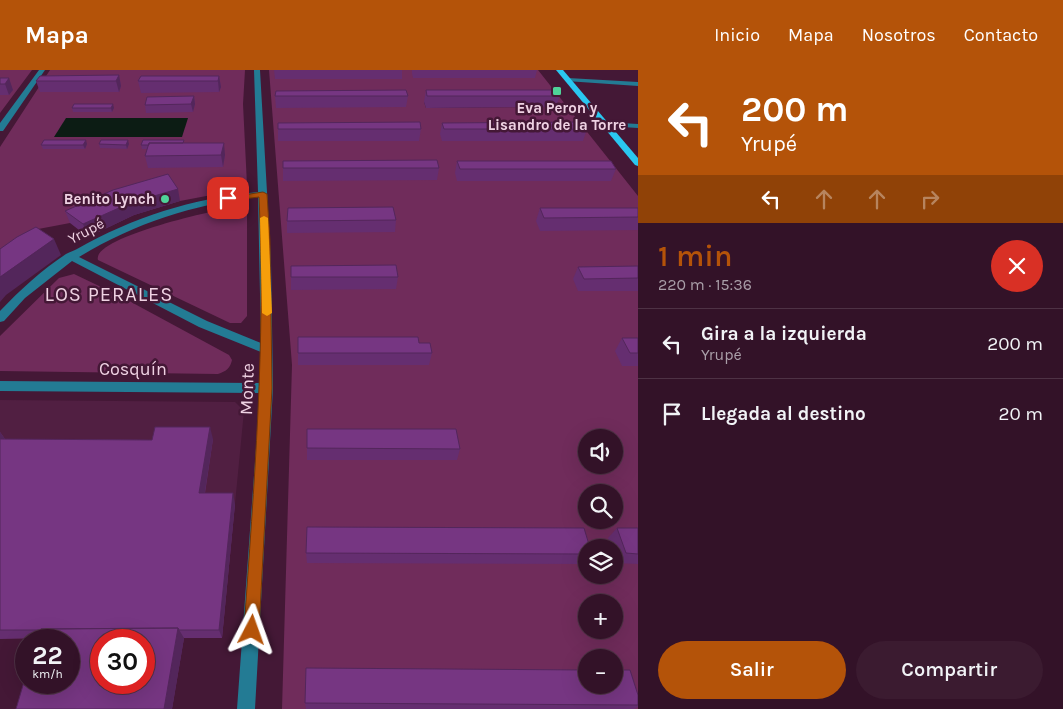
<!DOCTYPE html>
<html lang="es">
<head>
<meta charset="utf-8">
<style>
  body { margin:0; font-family:Karla,sans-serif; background:#3b1b30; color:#f1f3f6; height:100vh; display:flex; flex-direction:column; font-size:19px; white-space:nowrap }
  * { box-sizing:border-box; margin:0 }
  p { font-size:16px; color:#a99ea8 }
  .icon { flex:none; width:28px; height:28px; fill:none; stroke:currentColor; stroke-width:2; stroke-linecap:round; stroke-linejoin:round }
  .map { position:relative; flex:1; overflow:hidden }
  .sheet { display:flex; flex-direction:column; background:#331228; width:425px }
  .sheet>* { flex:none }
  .banner { background:#b45309; color:#fff; overflow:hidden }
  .fabs { position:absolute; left:578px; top:359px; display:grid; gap:10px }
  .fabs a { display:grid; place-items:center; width:45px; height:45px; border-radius:50%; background:#331228; box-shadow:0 5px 20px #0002,0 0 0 1px #4e3245; font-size:25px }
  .speed { position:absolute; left:15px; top:559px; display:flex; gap:10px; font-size:25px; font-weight:700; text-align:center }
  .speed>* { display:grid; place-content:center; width:65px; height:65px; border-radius:50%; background:#331228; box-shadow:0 5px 20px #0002,0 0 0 1px #4e3245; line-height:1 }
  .speed small { font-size:12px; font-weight:400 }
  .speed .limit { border:8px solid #d22; background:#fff; color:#111 }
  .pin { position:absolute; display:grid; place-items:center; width:42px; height:42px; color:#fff; margin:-21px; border-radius:10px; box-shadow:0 2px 8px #0006 }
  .me { position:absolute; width:55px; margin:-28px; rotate:4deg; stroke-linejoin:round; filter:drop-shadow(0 0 4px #0008) }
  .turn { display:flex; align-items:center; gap:18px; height:105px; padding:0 20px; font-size:22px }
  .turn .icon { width:65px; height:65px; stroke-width:2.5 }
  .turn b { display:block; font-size:35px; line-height:42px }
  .lanes { display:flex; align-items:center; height:48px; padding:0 20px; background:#0003; justify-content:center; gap:25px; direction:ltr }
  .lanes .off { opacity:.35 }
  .round { display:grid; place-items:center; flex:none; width:52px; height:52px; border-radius:26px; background:#3b1b30 }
  .overview { display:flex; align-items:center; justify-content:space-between; height:85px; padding:0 20px }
  h1 { font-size:30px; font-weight:600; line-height:38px; color:#b45309 }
  .cta { display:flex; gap:10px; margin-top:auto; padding:10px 20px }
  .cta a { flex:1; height:58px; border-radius:30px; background:#b45309; color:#fff; font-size:20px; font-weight:600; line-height:58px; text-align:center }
  .cta a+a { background:#3b1b30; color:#f1f3f6 }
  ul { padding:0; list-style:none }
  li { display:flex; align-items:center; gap:15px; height:70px; padding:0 20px; border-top:1px solid #4e3245 }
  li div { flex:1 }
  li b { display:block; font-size:19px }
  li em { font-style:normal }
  header { display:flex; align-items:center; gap:30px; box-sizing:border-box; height:70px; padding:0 25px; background:#b45309; color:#fff }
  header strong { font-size:24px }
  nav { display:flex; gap:28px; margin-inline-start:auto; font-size:18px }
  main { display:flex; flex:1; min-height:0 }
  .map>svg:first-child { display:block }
</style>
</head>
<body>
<header>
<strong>Mapa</strong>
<nav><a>Inicio</a><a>Mapa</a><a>Nosotros</a><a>Contacto</a></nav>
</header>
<main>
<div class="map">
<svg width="638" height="639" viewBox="0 0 638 639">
  <rect width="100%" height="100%" fill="#441836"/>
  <path fill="#511f42" d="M0 330 235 332 244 341 222 568 0 569Z"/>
  <path fill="#702c5b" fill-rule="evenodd" d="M0 0H32L0 43Z
    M50 0H245L243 34 247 115 243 119 180 131 94 142 70 153 33 160 0 203V77Z
    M269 0H538L638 126V151H537L638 160V280L622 296 638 295V469L611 477 586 478V505H614V485L638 494V639H629L614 607V588H586V607L306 639H282L292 295ZM424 32 556 37 426 38ZM586 368H614V395H586ZM586 422H614V450H586ZM586 532H614V560H586Z
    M242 136 247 140V246L241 253H230L98 190C91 167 222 138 242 136Z
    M74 204 120 226 229 285 232 290C230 299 226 301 218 304L0 301V266L59 208Z"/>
  <path fill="#0c1c14" d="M66 48H188L182 67H54Z"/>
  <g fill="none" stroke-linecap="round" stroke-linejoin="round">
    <path fill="#237b94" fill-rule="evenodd" d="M39 0H45L3 61H0V53Z
      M254 0H260L271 192 273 318 255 639H237L260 323 0 321V311L261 313V282L199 257 72 191 25 228 4 251 0 252V241C20 220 43 199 66 184 69 182 74 181 77 179 133 147 194 128 258 122ZM258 127 261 273 207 251 79 187C135 153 194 134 258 127Z
      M568 8 638 12V16L566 11 565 10Z
      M603 52 638 54V58L606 56 602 54Z"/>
    <path fill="#2ac7f0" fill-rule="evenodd" d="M556 0H563L638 88V96L635 95Z"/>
  </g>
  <path fill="#652e70" d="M274 0H402V9H275Z
    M412 0H537L535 8H413L412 3Z
    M119 5 121 16 119 22H40L36 11Z
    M219 6 221 17 219 22 141 23 138 11Z
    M0 8 13 20 9 25H0Z
    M426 20 560 26 556 37 426 38 424 32Z
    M194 26 195 34 193 42 146 43 145 35Z
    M275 26H408L406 37 276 38Z
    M72 38H114L112 42H73Z
    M442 53 587 59 583 71H442L440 64Z
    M278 59H421L419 71H278Z
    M185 73 225 85 223 97 148 98 145 86 148 79H142L141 75Z
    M87 74 85 79H43L41 75Z
    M99 74H129L127 79 100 78Z
    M457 91 616 99 611 111H457L455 103Z
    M283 98H439L437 110 283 111Z
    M180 131 134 145 88 167 70 153 65 141Z
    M540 138H638V160L540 161 536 151Z
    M396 150 395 162 287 163V151Z
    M638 196V221H578L573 209 578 197Z
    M291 207H398L396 219 291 220Z
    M622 268H638V296H622L615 281Z
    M419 273 432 283 429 295H298V283Z
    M307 359 460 379 457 390H307Z
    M0 362 5 369 152 370 213 369 205 423 235 434 222 568H184L172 639H16L38 568 0 569Z
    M617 458H638V494L616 493 614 485V478H611L608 468Z
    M306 483 586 484V491L584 494 307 493Z
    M638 625V637L634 639H306L305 633Z"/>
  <path fill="#53265b" d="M119 5 121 16 119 22 116 11Z
    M219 6 221 17 219 22 218 11Z
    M9 8 13 20 9 25 5 14Z
    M194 26 195 34 193 42 191 34Z
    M113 34 114 38 112 42 111 38Z
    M86 70 87 74 85 79 83 75Z
    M128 70 129 74 127 79 126 75Z
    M224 73 225 85 223 97 221 85Z
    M178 119 180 131 134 145 88 167 83 154 130 133Z
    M54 169 61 185 6 225 0 232V207Z
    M210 357 213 369 203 434 199 423Z
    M0 362 5 369 0 380Z
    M233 423 235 434 222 568 219 560Z
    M178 558 184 568 172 639H164Z"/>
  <path fill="#763682" stroke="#53265b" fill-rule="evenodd" d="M119 5 116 11H36L40 6Z
    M141 6H219L218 11H138Z
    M0 8H9L5 14H0Z
    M406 20 408 26H275L276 21Z
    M426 20H556L560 26H427Z
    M194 26 191 34 145 35 147 27Z
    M74 34H113L111 38H72Z
    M420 52 421 59H278V53Z
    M583 52 587 59H444L442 53Z
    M44 70H86L83 75H41Z
    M101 70H128L126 75 99 74Z
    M143 70H184L183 73H149V75H141Z
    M149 73H224L221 85 145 86Z
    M437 90 439 98H283V91Z
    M457 91H611L616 99H460Z
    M168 104 178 119 130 133 83 154 65 141 113 120Z
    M393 137 396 150 287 151 288 138Z
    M540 138H638V147L544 148Z
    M36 157 54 169 0 207V179L17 167Z
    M396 195 398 207H291V196Z
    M638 196V208L584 209 578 197Z
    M298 267H418L419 273H430L432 283H298Z
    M622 268H638V283H630Z
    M155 357H210L199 423H233L219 560H179L178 558 41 559 40 560H0V369L152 370Z
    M307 359H456L460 379 307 378Z
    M307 457 584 458 590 478H586V484L306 483Z
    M617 458H638V484L626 483Z
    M178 558 164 639H16L26 605V612H69V570H37L41 559ZM101 570H144V612H101Z
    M306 598 586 600V615H614V600H630L638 625V635L305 633Z"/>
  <path fill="#b45309" stroke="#753606" d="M263 122 267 124 270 171 272 318 259 560 257 565 252 567 246 565 244 560C254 415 266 272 259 127L228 131 224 128Z"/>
  <path fill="#f59e0b" d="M264 146 268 148 272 243 267 246 262 243 260 148Z"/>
  <g fill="#4fd399" stroke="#441836" stroke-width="2">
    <rect x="552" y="16" width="10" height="10" rx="2.5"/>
    <circle cx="165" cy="129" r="5"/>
  </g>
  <g text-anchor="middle" stroke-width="5" stroke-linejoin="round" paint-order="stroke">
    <g font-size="15" font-weight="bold" fill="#efd2e3" stroke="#441836">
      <text x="557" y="43">Eva Peron y<tspan x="557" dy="17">Lisandro de la Torre</tspan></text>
      <text x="155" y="134" text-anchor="end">Benito Lynch</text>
    </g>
    <g font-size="15" fill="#efd2e3" stroke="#441836">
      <text transform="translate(86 161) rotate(-28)" y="5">Yrupé</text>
    </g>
    <g font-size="18" fill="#efd2e3" stroke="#441836">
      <text x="133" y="305">Cosquín</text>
      <text transform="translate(247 319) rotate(-88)" y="6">Monte</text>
    </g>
    <g font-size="20" letter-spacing="1" fill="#efd2e3" stroke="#441836">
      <text x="109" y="231">LOS PERALES</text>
    </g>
  </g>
</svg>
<div class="fabs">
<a><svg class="icon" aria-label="sound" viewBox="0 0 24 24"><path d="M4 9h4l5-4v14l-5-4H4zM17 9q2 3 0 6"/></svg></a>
<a><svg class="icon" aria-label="search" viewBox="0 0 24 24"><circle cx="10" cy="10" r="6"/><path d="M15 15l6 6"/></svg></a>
<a><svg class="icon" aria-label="layers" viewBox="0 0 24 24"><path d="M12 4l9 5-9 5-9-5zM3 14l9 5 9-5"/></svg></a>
<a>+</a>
<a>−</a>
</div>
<div class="speed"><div>22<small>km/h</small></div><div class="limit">30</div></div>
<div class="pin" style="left:228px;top:128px;background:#d93025"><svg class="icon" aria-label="arrive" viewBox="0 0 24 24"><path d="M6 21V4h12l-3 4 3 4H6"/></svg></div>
<svg class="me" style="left:252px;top:560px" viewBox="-20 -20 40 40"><path d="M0-17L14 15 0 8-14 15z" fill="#b45309" stroke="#fff" stroke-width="4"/></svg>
</div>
<section class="sheet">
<div class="banner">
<div class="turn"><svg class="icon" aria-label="left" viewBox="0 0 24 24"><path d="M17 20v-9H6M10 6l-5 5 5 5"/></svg><div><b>200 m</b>Yrupé</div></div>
<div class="lanes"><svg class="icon" aria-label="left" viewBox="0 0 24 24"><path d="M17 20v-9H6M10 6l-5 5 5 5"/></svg><svg class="icon off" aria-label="ahead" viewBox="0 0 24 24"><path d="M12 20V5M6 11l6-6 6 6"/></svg><svg class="icon off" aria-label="ahead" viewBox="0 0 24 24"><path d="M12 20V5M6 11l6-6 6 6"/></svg><svg class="icon off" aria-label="right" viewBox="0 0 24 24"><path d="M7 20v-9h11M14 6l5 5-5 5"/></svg></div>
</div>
<div class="overview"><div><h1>1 min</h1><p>220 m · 15:36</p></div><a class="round" style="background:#d93025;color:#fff"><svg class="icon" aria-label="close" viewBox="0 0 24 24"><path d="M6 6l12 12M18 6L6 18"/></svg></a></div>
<ul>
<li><svg class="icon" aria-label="left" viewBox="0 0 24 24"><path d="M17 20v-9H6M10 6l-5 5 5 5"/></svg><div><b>Gira a la izquierda</b><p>Yrupé</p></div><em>200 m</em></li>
<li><svg class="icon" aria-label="arrive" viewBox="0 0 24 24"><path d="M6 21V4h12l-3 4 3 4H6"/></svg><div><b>Llegada al destino</b></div><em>20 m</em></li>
</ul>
<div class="cta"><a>Salir</a><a>Compartir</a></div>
</section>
</main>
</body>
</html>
